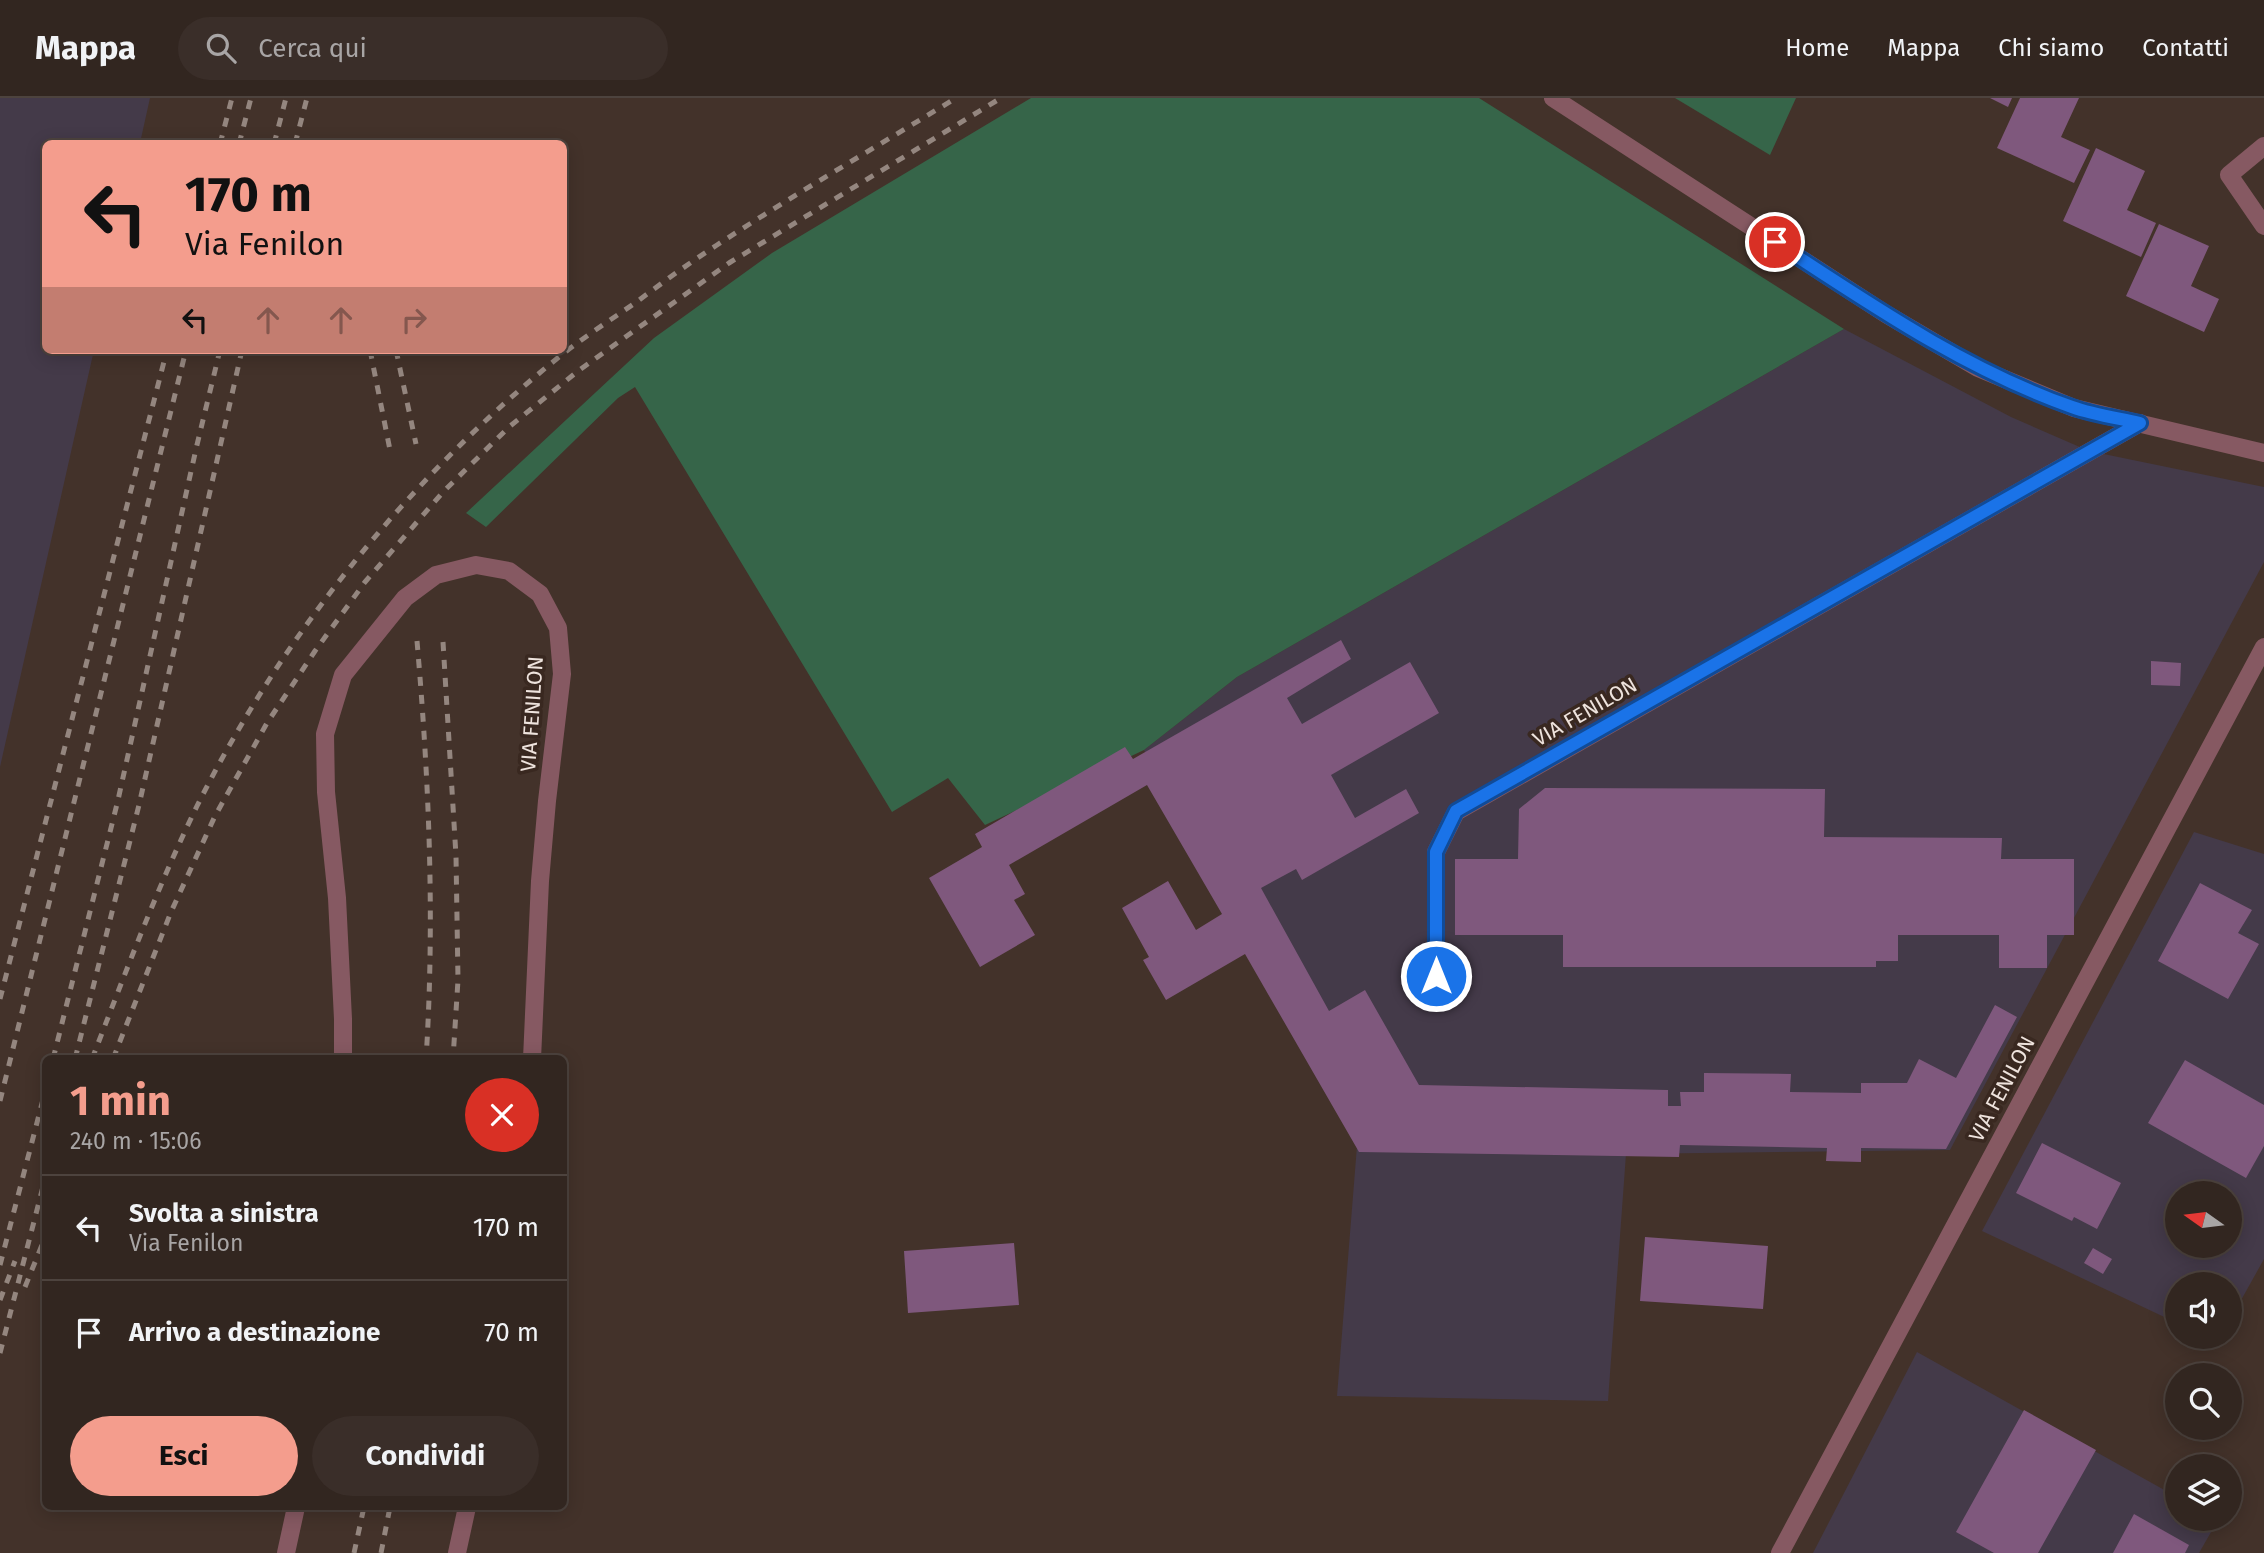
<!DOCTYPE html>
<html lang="it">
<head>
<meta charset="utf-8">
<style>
  body { margin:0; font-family:"Fira Sans",sans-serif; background:#3a2e29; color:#f1f3f6; height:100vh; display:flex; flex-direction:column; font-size:26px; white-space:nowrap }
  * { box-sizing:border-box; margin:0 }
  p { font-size:23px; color:#a8a5a5 }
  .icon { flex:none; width:38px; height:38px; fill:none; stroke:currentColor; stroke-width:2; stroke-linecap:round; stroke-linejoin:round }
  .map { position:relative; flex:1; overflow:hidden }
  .panel { position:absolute; left:42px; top:957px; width:525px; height:455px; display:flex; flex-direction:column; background:#322620; border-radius:10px; box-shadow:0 4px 18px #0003,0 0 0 2px #4d433e }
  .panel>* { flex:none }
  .top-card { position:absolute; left:42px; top:42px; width:525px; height:214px; border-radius:10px; box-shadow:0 4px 18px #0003,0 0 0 2px #4d433e; background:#f49d8d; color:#111; overflow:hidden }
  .needle { width:46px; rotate:284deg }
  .fabs { position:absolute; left:2165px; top:1083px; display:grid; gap:14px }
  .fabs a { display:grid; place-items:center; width:77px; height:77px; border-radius:50%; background:#322620; box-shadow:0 4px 18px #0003,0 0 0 2px #4d433e; font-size:35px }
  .pin { position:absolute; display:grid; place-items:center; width:60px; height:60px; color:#fff; margin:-30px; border:4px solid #fff; border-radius:50%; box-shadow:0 2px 7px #0007 }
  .me { position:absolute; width:77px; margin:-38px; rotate:0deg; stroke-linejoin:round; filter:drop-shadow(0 0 5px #0008) }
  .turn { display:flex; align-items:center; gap:24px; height:147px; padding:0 28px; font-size:32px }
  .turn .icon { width:91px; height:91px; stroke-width:2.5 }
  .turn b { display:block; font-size:49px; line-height:60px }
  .lanes { display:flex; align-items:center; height:66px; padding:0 28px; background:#0003; justify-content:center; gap:35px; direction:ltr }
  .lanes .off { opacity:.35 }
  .round { display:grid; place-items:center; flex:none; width:74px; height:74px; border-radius:37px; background:#3a2e29 }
  .headline { display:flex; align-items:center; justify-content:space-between; height:119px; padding:0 28px }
  h1 { font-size:42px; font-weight:700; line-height:52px; color:#f49d8d }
  .button { display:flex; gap:14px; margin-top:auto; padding:14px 28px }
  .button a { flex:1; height:80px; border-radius:42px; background:#f49d8d; color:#111; font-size:28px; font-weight:700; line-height:80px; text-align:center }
  .button a+a { background:#3a2e29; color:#f1f3f6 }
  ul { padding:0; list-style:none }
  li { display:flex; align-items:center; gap:21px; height:105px; padding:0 28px; border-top:2px solid #4d433e }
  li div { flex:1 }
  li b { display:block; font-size:26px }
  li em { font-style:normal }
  header { display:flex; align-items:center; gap:42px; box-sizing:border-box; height:98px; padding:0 35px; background:#322620; border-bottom:2px solid #4d433e }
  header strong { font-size:33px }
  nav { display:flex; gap:38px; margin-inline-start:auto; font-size:24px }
  .search { width:490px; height:63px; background:#3a2e29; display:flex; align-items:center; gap:18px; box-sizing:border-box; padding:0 24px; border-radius:38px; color:#a8a5a5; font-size:26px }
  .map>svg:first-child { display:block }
</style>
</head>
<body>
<header>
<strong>Mappa</strong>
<div class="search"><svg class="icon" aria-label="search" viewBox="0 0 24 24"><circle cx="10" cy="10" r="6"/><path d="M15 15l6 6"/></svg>Cerca qui</div>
<nav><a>Home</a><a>Mappa</a><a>Chi siamo</a><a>Contatti</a></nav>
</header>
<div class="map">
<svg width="2264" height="1455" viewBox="0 0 2264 1455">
  <rect width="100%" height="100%" fill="#43322a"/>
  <path fill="#443a49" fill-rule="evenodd" d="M0 0H150L140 45 46 46V252H94L0 669Z
    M1844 231 2011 319 2089 353 2264 389V464L1950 1052 1626 1056 1608 1303 1337 1298 1357 1048 1144 652 1237 579Z
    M2194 734 2264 756V1161L2230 1222V1186H2177V1225L1982 1133ZM2177 1096H2230V1148H2177Z
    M1917 1254 2177 1399V1421L2218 1422 2199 1455H1813Z"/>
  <path fill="#366549" d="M1031 0H1479L1844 231 1237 579 1144 652 985 727 948 680 892 714 635 289 618 300 486 429 466 415 654 240 772 155Z
    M1675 0H1796L1770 57Z"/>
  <path fill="#7f587d" d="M1990 0H2012L2008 9Z
    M2020 0H2079L2061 39 2090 52 2074 85 1997 50Z
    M2096 50 2145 73 2127 112 2156 125 2141 159 2063 123Z
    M2159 126 2209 148 2191 188 2219 201 2204 234 2126 198Z
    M1341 542 1351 561 1287 600 1302 626 1410 564 1439 615 1331 677 1355 720 1406 691 1419 715 1302 782 1296 771 1261 790 1329 913 1365 892 1419 987 1668 992V1008H1681L1680 994H1704V975L1791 976 1790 994 1861 995V985H1907L1919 961 1956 980 1995 907 2017 919 1946 1051 1861 1050V1064L1826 1063 1827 1050 1680 1047 1679 1059 1359 1054 1245 856 1166 902 1143 862 1149 859 1122 810 1168 783 1196 832 1222 816 1147 687 1009 767 1025 796 1014 802 1035 837 980 869 929 780 982 749 975 736 1125 649 1133 661Z
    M2151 563 2181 565 2180 588 2151 587Z
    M1545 690 1825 691 1824 739 2002 740 2001 761H2074V837H2047V870H1999V837H1898V863H1876V869H1563V837H1455V761H1518L1519 711Z
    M2200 785 2252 812 2238 835 2259 846 2228 901 2158 863Z
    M2185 962 2264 1007V1048L2246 1080 2148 1025Z
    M2042 1045 2121 1085 2097 1131 2074 1119 2072 1123 2016 1095Z
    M1645 1139 1768 1148 1763 1211 1640 1203Z
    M1014 1145 1019 1207 908 1215 904 1153Z
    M2093 1150 2112 1161 2103 1176 2084 1165Z
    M2024 1312 2096 1352 2038 1455H1994L1956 1434Z
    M2134 1416 2189 1447 2185 1455H2113Z"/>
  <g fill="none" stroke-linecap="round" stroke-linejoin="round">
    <path stroke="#865962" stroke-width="18" d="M2264 48 2229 77 2264 128"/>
    <path stroke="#865962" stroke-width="18" d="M1436 878V754L1456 714 2140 325
      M343 961V921L337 800 326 694 325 636 343 577 405 500 436 477 476 467 509 473 540 496 558 530 562 576 547 703 540 783 532 961
      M286 1455 296 1409
      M457 1455 467 1409
      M1780 1455 2264 549"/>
    <path stroke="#865962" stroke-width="18" d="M1553 0 1886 216 1978 270 2074 310 2264 355"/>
    <path stroke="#94867f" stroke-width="5" stroke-dasharray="9 9" stroke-linecap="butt" d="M352 45 353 46
      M220 46 232 0
      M239 46 251 0
      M274 46 286 0
      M295 46 307 0
      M370 252 390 352
      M396 252 416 346
      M417 543C429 682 435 821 426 961
      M443 544 456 758 458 882 453 961
      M0 901 167 252
      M53 961 118 702 196 351 220 252
      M75 961 139 707 242 252
      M92 961C125 876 157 790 197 708 284 534 412 376 564 255 587 237 612 221 635 205 662 185 689 165 717 147 795 96 876 49 956 0
      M113 961 171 814 215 718 267 625 315 553 365 484 443 394 509 329 578 273 729 165 1001 0
      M0 1003 186 252
      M0 1167 46 990
      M25 1189 46 1137
      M0 1202 15 1163
      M0 1255 46 1077
      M354 1455 364 1409
      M381 1455 390 1409"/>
  </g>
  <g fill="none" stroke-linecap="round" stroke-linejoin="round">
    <g stroke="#114b97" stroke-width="18">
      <path id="route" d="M1436 878V754L1456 713 2140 325C2118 320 2094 317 2072 309 1964 271 1870 206 1775 144"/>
    </g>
    <use href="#route" stroke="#1a73e8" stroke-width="12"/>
  </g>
  <g text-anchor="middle" stroke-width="7" stroke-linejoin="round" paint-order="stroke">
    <g font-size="21" fill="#eee3dd" stroke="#392820">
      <text transform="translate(1585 614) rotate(-30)" y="7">VIA FENILON</text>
      <text transform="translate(532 616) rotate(-86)" y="7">VIA FENILON</text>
      <text transform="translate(2002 991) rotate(-62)" y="7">VIA FENILON</text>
    </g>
  </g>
</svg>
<div class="fabs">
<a><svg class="needle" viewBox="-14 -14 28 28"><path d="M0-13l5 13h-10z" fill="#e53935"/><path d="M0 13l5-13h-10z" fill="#a8a5a5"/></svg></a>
<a><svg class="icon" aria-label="sound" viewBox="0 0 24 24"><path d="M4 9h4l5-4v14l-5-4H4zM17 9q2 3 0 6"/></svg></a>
<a><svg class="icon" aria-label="search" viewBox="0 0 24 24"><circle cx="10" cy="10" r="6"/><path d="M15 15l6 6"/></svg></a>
<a><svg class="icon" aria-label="layers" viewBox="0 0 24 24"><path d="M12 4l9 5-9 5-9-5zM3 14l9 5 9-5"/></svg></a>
</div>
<div class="pin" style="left:1775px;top:144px;background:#d93025"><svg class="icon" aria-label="arrive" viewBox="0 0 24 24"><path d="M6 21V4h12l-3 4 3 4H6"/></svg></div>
<svg class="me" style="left:1436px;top:878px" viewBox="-20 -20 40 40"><circle r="17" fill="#1a73e8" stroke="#fff" stroke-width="3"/><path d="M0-11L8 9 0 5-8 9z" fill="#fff"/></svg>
<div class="top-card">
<div class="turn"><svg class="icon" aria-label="left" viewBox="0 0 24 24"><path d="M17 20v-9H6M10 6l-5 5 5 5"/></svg><div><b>170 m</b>Via Fenilon</div></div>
<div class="lanes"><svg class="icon" aria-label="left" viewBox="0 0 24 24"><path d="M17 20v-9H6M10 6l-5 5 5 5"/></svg><svg class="icon off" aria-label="ahead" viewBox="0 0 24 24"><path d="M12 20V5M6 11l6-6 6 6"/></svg><svg class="icon off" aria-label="ahead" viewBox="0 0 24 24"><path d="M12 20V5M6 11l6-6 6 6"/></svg><svg class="icon off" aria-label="right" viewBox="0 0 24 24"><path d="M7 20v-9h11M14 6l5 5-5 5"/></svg></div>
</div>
<section class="panel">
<div class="headline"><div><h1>1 min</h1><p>240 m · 15:06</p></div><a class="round" style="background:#d93025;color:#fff"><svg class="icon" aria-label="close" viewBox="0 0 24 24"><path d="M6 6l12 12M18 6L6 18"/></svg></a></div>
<ul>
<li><svg class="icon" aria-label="left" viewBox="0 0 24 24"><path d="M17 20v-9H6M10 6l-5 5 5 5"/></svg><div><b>Svolta a sinistra</b><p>Via Fenilon</p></div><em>170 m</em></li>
<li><svg class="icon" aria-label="arrive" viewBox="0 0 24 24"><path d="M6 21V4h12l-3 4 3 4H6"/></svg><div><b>Arrivo a destinazione</b></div><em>70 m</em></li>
</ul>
<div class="button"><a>Esci</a><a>Condividi</a></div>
</section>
</div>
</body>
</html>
